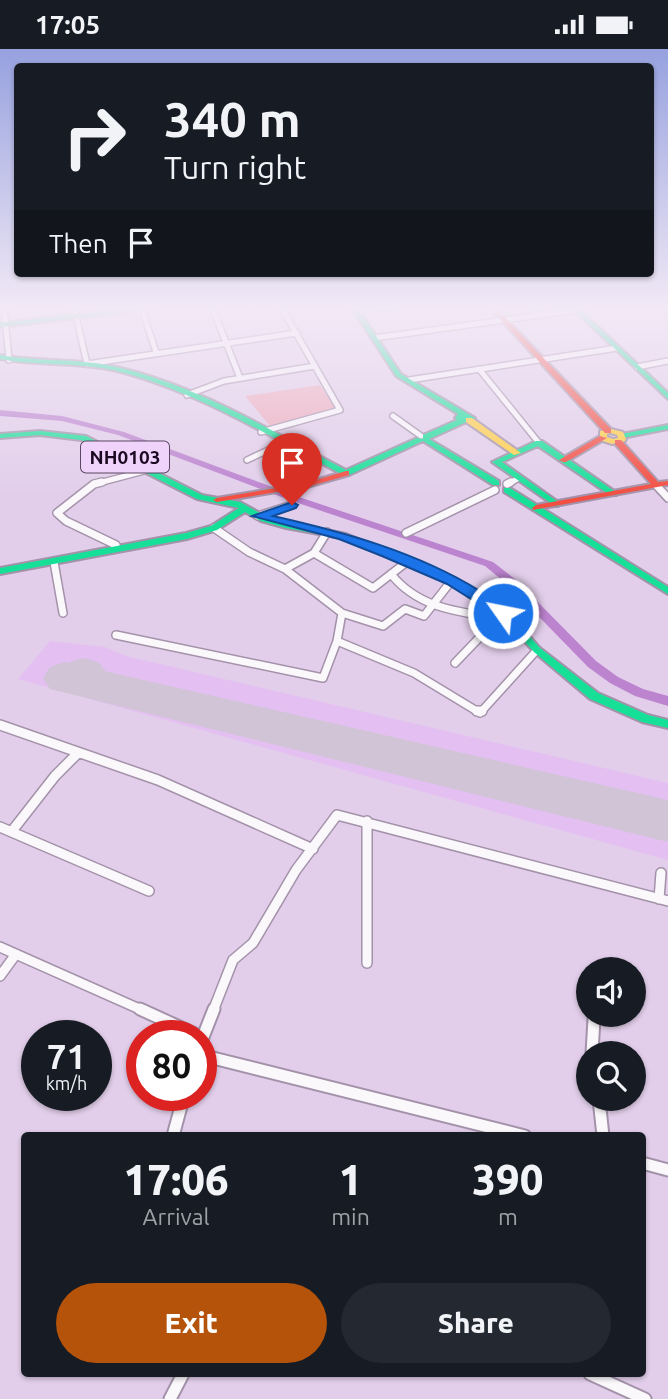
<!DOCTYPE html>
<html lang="en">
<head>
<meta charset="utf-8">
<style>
  body { margin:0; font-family:Ubuntu,sans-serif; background:#242831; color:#f1f3f6; height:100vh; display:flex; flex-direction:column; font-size:26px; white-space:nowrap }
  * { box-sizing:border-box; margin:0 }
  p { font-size:23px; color:#9ea1a6 }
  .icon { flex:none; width:38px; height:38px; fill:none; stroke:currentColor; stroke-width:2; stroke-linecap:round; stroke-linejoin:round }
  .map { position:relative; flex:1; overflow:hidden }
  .details { position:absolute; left:21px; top:1083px; width:625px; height:245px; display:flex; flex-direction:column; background:#171b24; border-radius:7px; box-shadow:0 2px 5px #0004 }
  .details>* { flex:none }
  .top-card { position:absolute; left:14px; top:14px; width:640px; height:214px; border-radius:7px; box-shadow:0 2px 5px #0004; background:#171b24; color:#f1f3f6; overflow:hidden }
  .controls { position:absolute; left:576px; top:908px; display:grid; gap:14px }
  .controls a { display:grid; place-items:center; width:70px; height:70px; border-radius:50%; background:#171b24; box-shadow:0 2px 5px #0004; font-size:35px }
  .speed { position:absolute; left:21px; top:971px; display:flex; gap:14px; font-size:35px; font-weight:700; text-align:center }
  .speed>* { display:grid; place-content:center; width:91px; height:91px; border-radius:50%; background:#171b24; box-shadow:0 2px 5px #0004; line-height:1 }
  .speed small { font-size:18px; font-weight:400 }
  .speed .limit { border:10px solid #d22; background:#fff; color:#111 }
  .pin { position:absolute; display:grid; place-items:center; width:60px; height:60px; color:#fff; margin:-72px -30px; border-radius:50% 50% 50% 0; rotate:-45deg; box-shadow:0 0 7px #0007 }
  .pin .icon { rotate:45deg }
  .me { position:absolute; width:77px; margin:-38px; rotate:303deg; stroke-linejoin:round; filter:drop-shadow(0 0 5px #0008) }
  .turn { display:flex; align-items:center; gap:24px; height:147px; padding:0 35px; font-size:32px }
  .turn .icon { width:91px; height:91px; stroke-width:2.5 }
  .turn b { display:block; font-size:49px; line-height:60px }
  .then { display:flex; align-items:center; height:66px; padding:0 35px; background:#0003; gap:14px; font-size:26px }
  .eta { display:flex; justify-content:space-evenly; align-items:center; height:119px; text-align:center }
  .eta b { font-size:42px; font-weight:800; line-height:49px }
  .action { display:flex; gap:14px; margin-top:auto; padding:14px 35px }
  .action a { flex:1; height:80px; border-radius:42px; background:#b45309; color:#fff; font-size:28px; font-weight:800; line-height:80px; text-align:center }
  .action a+a { background:#242831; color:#f1f3f6 }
  .status { display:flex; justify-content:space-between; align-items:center; height:49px; padding:0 35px; background:#171b24; direction:ltr }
  .status svg { height:19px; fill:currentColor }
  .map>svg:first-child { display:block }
</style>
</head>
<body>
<div class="status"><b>17:05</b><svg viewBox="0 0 49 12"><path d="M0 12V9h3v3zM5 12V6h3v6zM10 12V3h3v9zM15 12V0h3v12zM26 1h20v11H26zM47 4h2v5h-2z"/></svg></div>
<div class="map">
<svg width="668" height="1350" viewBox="0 0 668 1350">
  <rect width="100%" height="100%" fill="#e2ceea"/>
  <path fill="#e4bff2" d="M50 592 105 598 126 607 668 734V811L18 630Z"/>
  <path fill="#edabbb" d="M320 336 336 359 270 377 245 347Z"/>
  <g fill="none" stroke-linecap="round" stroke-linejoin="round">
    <path fill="#bc84cf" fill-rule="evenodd" d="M0 361 62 367 124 383 302 449 493 513 516 531 596 612 618 628 643 640 668 647V657L635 647 610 634 588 618 508 536 485 517 295 453 118 386 62 372 0 367Z"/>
    <path fill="#d0c4d6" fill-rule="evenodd" d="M83 609 98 613 105 621 98 639H86L84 635 88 623 85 621 71 633H59L57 629 70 613Z"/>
    <path fill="#d0c4d6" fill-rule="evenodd" d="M65 613 668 751V793L50 640 43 629 50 618Z"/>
    <g stroke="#a392a9" stroke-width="8">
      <path id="street-far3" d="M4 258 9 311
        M74 258 87 315 297 284
        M141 258 156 303
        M212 258 240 329
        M357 262 392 258
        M374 289 577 261
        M637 318 668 312
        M479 320 539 394
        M409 331 617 299
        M187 346 224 332 315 317
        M393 367 421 387
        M261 383 340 361 281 258
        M247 411 283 394
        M95 435 148 421
        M508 435 519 429"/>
    </g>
    <g stroke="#a392a9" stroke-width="10">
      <path id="street-far2" d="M102 433 94 435 57 464 66 472 116 496
        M507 435 511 433
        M656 436 668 449
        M258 467 292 456
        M214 479 249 503 285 520
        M406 484 495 441
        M314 504 373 539 408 512
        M54 513 63 564
        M391 525C418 559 458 563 498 569
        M342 564 383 577 405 560 424 567 452 531
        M116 586 323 629 337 592 342 564 285 520 314 504 327 483
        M337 592 414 624 480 664
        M455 614 501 566
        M480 664 537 601"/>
    </g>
    <g stroke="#a392a9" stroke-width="12">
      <path id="street-far1" d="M477 662H482
        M0 676 158 731 313 800
        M367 772V914
        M0 778 149 842
        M12 782 55 727 78 704
        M659 850 661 824
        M0 898 144 962
        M0 927 16 905
        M213 962 233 911 253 894 296 821 337 766 668 852"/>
    </g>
    <g stroke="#a392a9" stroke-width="15">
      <path id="street" d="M140 960 199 987
        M201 993 214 960
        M592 1004 594 970
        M201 1006 525 1087
        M599 1050 603 1087
        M173 1087 184 1046
        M642 1114 668 1121
        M590 1325 645 1350
        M170 1350 183 1325"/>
    </g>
    <g stroke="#a392a9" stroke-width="4">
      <path id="fast" d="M139 258H156L153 260 0 278V274Z
        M351 258H357L401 325 475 369 429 390 499 432V436H493L423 392 349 426H343C269 387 195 341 113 321 76 313 37 317 0 310V306C37 313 75 309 112 317 196 335 271 382 346 421L417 389 423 390V386L457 371 455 369 458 365 396 327Z
        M571 258H577L668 344V350Z
        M668 376V380L622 389 618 387 622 385Z
        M40 382 86 387 202 446 240 453 267 468 290 474 346 485 455 529 506 561 540 599 598 644 648 666 668 671V679L642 673 590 650 534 603 500 565 449 533 341 489 286 479 261 472 245 463 217 481 187 490 0 525V519L186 484 211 477 239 459 197 450 81 391 40 386 0 389V385Z
        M536 392H542L617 444 616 446H610L538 397 502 413 558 453V457H555L492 413Z
        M504 439H510L668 538V545L504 443Z"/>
    </g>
    <g stroke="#a392a9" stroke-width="4">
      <path id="slow" d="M466 369H472L521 404 514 406 466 373Z
        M611 380 623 383 626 390 625 392 612 395 600 391V382ZM611 384 617 386 618 389 613 390 607 388V385Z"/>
    </g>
    <g stroke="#a392a9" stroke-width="4">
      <path id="jam" d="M489 258H495L611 380V384H605Z
        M600 387 607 389 566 413H563L559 411Z
        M615 391H621L658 433 668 432V436L533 461 532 459 536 456 651 435 615 395Z
        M346 422H349V426L307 438 217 453 213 451 217 449 306 434Z"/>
    </g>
    <use href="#street-far3" stroke="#fbf8fc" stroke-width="5"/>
    <use href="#street-far2" stroke="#fbf8fc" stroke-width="7"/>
    <use href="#street-far1" stroke="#fbf8fc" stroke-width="9"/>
    <use href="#street" stroke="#fbf8fc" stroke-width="11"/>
    <use href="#fast" fill="#16e098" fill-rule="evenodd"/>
    <use href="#slow" fill="#ffcf43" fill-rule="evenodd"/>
    <use href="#jam" fill="#f24e42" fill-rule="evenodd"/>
  </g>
  <linearGradient id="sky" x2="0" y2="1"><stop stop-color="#96a1de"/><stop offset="0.58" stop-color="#f2e9f6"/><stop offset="1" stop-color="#f2e9f6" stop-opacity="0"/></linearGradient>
  <rect width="668" height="447" fill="url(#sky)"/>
  <path fill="#1a73e8" stroke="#114b97" stroke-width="2" d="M292 453 298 456 296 459 273 467C344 483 417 503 480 542 490 549 503 554 511 564L508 567H498L447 535 382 507 339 490 252 467Z"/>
  <g text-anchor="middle" stroke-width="7" stroke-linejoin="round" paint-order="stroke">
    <rect fill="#f0d3fb" stroke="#5a4662" stroke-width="2" x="81" y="392.5" width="88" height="31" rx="5"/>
    <g font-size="19" font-weight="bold" fill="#1a0920">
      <text x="125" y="415">NH0103</text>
    </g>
  </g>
</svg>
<div class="controls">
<a><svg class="icon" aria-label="sound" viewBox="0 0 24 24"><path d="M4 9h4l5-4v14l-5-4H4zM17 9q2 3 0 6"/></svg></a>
<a><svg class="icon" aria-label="search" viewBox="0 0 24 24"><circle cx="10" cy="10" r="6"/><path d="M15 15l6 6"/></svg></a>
</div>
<div class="speed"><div>71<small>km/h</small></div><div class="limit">80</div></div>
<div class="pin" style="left:292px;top:456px;background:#d93025"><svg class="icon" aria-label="arrive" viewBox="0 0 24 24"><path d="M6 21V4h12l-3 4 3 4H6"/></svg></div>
<svg class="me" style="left:503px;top:564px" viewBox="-20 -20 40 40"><circle r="17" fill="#1a73e8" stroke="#fff" stroke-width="3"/><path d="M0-11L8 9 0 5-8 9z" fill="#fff"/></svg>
<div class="top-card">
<div class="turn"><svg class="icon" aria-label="right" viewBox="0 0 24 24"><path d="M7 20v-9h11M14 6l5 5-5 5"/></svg><div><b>340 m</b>Turn right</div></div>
<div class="then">Then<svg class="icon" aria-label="arrive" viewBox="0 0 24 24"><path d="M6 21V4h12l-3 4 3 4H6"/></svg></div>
</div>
<section class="details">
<div class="eta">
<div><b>17:06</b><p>Arrival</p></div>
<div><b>1</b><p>min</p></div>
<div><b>390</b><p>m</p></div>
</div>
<div class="action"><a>Exit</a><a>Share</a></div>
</section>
</div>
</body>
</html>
